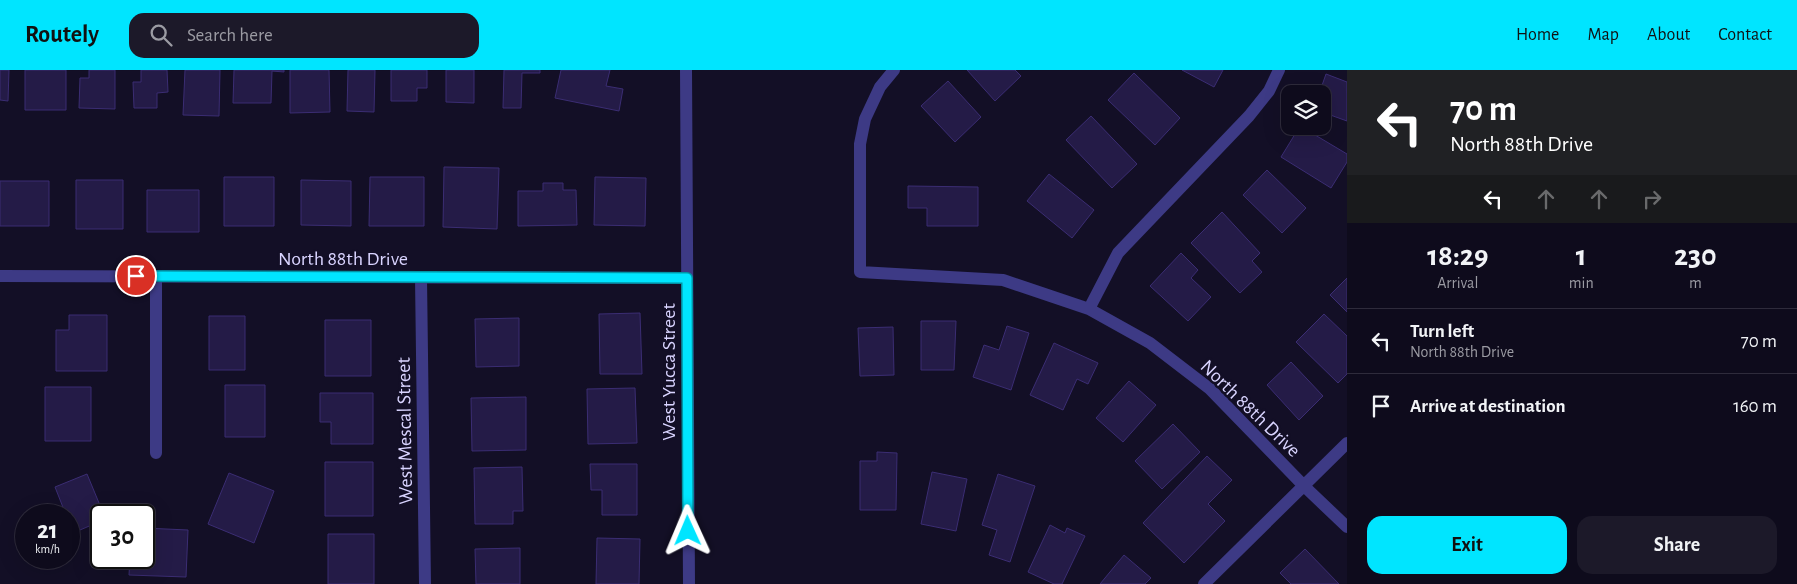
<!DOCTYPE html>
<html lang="en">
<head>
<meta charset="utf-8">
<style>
  body { margin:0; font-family:"Alegreya Sans",sans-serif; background:#1c1929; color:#f1f3f6; height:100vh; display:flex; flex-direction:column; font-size:19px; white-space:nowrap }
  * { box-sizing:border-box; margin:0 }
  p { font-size:16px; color:#9b9ba3 }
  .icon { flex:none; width:28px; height:28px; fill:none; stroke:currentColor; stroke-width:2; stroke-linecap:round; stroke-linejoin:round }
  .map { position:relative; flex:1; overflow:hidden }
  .sheet { display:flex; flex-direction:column; background:#0e0b1c; width:450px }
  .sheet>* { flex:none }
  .guide { background:#202124; color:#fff; overflow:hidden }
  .tools { position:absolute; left:1281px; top:15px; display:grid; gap:10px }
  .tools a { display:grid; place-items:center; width:50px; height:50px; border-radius:10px; background:#0e0b1c; box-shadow:0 5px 20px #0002,0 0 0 1px #2e2b3b; font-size:25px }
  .speed { position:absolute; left:15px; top:434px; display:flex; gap:10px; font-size:25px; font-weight:700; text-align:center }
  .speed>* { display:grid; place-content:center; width:65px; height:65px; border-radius:50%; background:#0e0b1c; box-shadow:0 5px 20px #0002,0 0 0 1px #2e2b3b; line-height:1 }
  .speed small { font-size:12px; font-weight:400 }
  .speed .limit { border:2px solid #111; border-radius:8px; background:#fff; color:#111 }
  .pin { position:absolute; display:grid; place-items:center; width:42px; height:42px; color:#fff; margin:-21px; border:2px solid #fff; border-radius:50%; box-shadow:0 1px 5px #0007 }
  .me { position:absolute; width:55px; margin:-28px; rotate:359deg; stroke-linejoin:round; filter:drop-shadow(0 0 4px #0008) }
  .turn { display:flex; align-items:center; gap:18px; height:105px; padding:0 20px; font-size:22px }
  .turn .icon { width:65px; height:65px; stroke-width:2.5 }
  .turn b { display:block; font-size:35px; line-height:42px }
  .lanes { display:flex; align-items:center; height:48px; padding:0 20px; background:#0003; justify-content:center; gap:25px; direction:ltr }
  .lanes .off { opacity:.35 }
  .eta { display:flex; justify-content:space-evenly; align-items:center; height:85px; text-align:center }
  .eta b { font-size:30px; font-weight:700; line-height:35px }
  .primary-button { display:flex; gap:10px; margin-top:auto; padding:10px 20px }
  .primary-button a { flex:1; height:58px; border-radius:15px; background:#00e5ff; color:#111; font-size:20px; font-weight:700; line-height:58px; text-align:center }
  .primary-button a+a { background:#1c1929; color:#f1f3f6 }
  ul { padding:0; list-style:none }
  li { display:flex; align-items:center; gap:15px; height:65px; padding:0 20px; border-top:1px solid #2e2b3b }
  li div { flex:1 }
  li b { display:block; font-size:19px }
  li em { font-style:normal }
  header { display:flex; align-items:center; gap:30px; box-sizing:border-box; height:70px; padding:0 25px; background:#00e5ff; color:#111 }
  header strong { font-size:24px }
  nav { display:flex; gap:28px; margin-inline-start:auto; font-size:18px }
  .search { width:350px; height:45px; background:#1c1929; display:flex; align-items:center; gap:12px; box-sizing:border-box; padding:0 18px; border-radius:15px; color:#9b9ba3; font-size:19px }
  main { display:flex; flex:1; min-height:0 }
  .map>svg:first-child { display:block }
</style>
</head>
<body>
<header>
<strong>Routely</strong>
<div class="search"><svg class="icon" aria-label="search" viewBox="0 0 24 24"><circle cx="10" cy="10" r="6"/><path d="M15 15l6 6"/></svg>Search here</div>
<nav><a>Home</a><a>Map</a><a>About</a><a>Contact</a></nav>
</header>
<main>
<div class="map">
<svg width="1347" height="514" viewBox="0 0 1347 514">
  <rect width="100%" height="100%" fill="#130f26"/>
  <path fill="#241b47" stroke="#3b2d73" d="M0 0H9L8 31 0 30Z
    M25 0H66V40H25Z
    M89 0H115V39L79 38 80 8H89Z
    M141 0H167L168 22 157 23V38H134L133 12H141Z
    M185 0H220L219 46 183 45Z
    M234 0H284V2L272 1 271 33H233Z
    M290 0H329L330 42 290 43Z
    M348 0H375L374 42 347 41Z
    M391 0H427V18H417V31H391Z
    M446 0H474V33L446 32Z
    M504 0H540V3H522L521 38H503Z
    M561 0H610L606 16 623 19 619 41 555 28Z
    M967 0H1015L1021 6 995 31Z
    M1182 0H1223L1214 17Z
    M1134 3 1180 48 1155 75 1108 30Z
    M1326 4 1347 12V51L1322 42V24H1319Z
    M948 11 981 47 955 72 921 36Z
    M1091 46 1137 94 1112 118 1066 70Z
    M1300 56 1347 84V92L1331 118 1281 87Z
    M444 97 499 98 497 159 443 157Z
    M1267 100 1306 138 1282 163 1243 125Z
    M1049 104 1094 140 1072 168 1027 131Z
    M224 107H274V156H224Z
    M370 107H424V156H369Z
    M595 107 646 108 645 156 594 155Z
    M76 110H123V159H76Z
    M301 110 351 111V156L301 155Z
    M0 111H49V156H0Z
    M543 113H563V120H576L577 155 518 156V121H543Z
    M908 116 978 117V156H927V138H908Z
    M147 120H199V162H147Z
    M1222 142 1260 183 1252 191 1262 202 1240 223 1191 173Z
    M1181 183 1198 200 1191 208 1211 227 1188 251 1150 216Z
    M1347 208V242L1330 225Z
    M640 243 642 304H600L599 244Z
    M1324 244 1347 266V304L1338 313 1296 272Z
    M69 245H107V301H56V260H69Z
    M209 246H245V300H209Z
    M519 248V296L476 297 475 249Z
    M325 250H371V306H325Z
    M921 251H956L954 300H921Z
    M1007 256 1029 263 1011 320 973 307 984 275 999 280Z
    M893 257 894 305 860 306 858 258Z
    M1054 273 1098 293 1088 314 1077 309 1063 340 1030 325Z
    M1291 292 1323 326 1299 350 1267 315Z
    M1129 311 1156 335 1123 372 1096 348Z
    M225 315H265V367H225Z
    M45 317H91V371H45Z
    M635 318 637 373 588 374 587 319Z
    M320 323H373V374H331V352H320Z
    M526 327V380L472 381 471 328Z
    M1173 354 1200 382 1162 419 1135 391Z
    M877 382 897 383 896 440H860V391H877Z
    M1207 386 1232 410 1208 434 1225 451 1184 493 1143 453Z
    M325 392H373V446H325Z
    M590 394H637V445H602V420H591Z
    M522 397 523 441H513V454H475L474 398Z
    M932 402 967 409 956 461 921 454Z
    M229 403 274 421 254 473 208 454Z
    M87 404 104 445H101V451L73 463 69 452V445H66L55 417Z
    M998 404 1035 416 1010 492 989 485 997 460 982 455Z
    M1050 455 1065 463 1067 458 1085 466 1062 514H1054L1028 502Z
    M144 458 188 460 186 507 129 505 130 488H144Z
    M328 464H374V514H328Z
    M597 468 640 469 639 514H596Z
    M520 478V514H476L475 479Z
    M1305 479 1339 514H1291L1280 503Z
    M1124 485 1151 508 1145 514H1100Z"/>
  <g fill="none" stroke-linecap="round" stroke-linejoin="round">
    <path stroke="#3d3a85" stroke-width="12" d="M686 0 689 514
      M894 0 880 17 865 49 860 74V202L1003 210 1089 239 1150 273 1210 319 1304 416 1347 457
      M0 206 687 208
      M156 206V383
      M421 208 425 514
      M1089 239 1118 183 1249 46 1269 21 1279 0
      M1204 514 1347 373"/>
  </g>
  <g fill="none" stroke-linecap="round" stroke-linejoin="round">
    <g stroke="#0095a6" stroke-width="12">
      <path id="route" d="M136 206 687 208 688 461"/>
    </g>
    <use href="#route" stroke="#00e5ff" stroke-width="9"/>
  </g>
  <g text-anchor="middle" stroke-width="5" stroke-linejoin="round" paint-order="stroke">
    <g font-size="20" fill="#d9d4ff" stroke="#130f26">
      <text x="343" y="195">North 88th Drive</text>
      <text transform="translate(668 302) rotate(-90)" y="7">West Yucca Street</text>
      <text transform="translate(1251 338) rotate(44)" y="7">North 88th Drive</text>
      <text transform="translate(404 361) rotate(-91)" y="7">West Mescal Street</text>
    </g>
  </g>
</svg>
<div class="tools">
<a><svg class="icon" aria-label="layers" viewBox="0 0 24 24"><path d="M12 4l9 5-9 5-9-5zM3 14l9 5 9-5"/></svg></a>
</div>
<div class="speed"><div>21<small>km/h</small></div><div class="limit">30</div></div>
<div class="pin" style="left:136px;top:206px;background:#d93025"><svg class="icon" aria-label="arrive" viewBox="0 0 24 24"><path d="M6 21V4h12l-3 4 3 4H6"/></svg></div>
<svg class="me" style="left:688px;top:461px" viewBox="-20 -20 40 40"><path d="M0-17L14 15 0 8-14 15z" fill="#00e5ff" stroke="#fff" stroke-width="4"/></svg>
</div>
<section class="sheet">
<div class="guide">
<div class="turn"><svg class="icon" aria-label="left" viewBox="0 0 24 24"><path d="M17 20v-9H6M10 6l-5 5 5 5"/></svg><div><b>70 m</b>North 88th Drive</div></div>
<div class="lanes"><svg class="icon" aria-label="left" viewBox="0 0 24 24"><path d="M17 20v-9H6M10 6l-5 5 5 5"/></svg><svg class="icon off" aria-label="ahead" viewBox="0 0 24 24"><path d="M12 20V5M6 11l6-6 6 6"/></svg><svg class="icon off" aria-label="ahead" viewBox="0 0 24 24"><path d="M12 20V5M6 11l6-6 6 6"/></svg><svg class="icon off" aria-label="right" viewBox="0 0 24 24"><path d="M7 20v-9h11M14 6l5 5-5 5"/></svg></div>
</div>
<div class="eta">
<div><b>18:29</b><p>Arrival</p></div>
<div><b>1</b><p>min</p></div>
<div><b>230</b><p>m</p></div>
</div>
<ul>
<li><svg class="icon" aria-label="left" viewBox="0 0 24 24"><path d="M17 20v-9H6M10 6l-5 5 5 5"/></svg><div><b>Turn left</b><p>North 88th Drive</p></div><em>70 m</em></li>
<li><svg class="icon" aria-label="arrive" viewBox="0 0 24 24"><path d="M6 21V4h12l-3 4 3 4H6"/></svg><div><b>Arrive at destination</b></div><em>160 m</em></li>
</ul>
<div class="primary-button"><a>Exit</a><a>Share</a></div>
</section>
</main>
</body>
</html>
